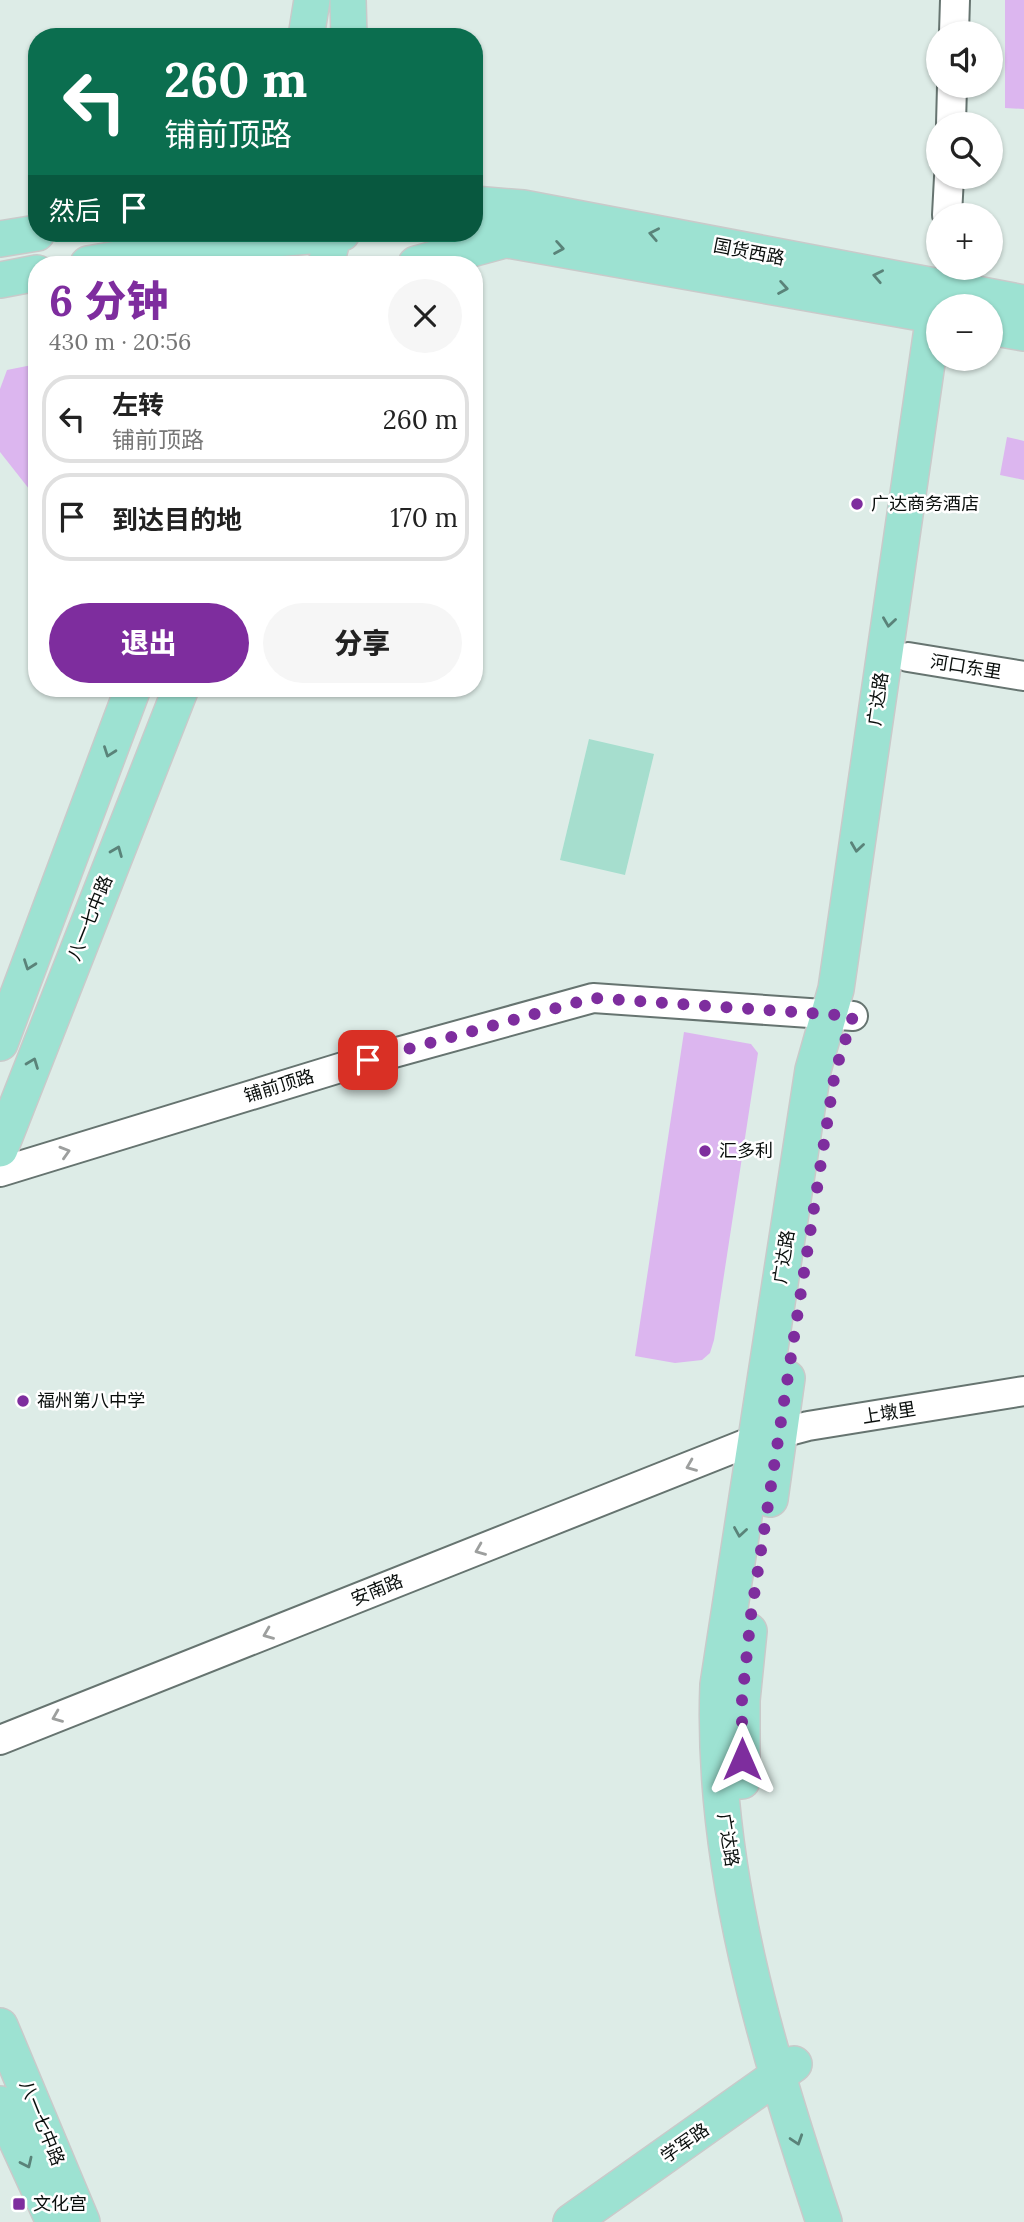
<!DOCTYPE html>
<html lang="zh">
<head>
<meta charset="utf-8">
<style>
  body { margin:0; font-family:Lora,"Noto Sans SC",serif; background:#f6f6f6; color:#222; height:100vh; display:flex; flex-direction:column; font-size:26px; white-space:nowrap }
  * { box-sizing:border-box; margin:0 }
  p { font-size:23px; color:#767676 }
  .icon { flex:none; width:38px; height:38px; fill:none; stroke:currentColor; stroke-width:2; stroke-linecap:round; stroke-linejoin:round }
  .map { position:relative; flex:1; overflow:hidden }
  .side { position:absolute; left:28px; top:256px; width:455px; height:441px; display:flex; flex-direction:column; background:#fff; border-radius:28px; box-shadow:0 2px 5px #0004 }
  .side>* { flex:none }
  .guide { position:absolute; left:28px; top:28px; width:455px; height:214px; border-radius:28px; box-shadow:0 2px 5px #0004; background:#0b6e4f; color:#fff; overflow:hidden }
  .controls { position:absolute; left:926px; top:21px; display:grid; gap:14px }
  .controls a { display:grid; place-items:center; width:77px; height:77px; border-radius:50%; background:#fff; box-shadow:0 2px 5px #0004; font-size:35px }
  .pin { position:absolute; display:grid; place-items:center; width:60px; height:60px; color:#fff; margin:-30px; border-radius:14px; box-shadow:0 4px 10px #0006 }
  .me { position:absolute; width:77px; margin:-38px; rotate:0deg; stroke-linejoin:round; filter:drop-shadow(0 0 5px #0008) }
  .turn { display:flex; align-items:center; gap:24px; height:147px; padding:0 21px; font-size:32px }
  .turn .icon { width:91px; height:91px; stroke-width:2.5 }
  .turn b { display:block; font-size:49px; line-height:60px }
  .then { display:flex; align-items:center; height:66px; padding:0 21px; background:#0003; gap:14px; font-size:26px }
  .round { display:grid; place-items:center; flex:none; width:74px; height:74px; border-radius:37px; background:#f6f6f6 }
  .summary { display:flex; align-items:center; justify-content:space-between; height:119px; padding:0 21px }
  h1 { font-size:42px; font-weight:800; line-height:52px; color:#7e2d9e }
  .primary-button { display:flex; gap:14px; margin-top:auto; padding:14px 21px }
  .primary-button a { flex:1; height:80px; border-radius:42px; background:#7e2d9e; color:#fff; font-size:28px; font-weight:800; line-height:80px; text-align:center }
  .primary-button a+a { background:#f6f6f6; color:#222 }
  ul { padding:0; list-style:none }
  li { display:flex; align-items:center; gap:21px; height:88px; margin:0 14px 10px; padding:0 7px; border:4px solid #e0e0e0; border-radius:28px }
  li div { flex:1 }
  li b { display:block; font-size:26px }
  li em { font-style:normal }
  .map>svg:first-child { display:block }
</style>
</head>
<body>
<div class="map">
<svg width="1024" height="2222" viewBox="0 0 1024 2222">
  <rect width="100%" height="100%" fill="#ddece7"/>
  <path fill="#a6dece" d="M589 739 654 754 625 875 560 860Z"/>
  <path fill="#dcb6ef" d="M1005 0H1024V109L1005 108Z
    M37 364V499L0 452V389L7 370Z
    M1007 437 1024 441V480L1000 475Z
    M684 1032 751 1044 758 1053 714 1340 710 1353 702 1360 675 1363 635 1356Z"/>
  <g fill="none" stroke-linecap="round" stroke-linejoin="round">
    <g stroke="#667470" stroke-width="32">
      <path id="minor" d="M954 33 955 0
        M951 124 952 86
        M947 215 949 177
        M908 657 1024 676
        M0 1172 343 1067 593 998 853 1016
        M0 1740 755 1440 808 1426 1024 1391"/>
    </g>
    <g stroke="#c9caca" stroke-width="38">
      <path id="major" d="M348 0 349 37
        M306 37 312 0
        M474 204 523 208 1024 303
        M468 233 938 316
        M0 239 37 233
        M88 264 188 247 342 233
        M326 264 334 233
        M416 264 501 241
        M0 280 37 273
        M990 327 1024 333
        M0 1043 133 688
        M0 1149 181 688
        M770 1499 787 1378
        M742 1781V1700L749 1631
        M0 2026 82 2222
        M0 2104 54 2222
        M571 2222 794 2064
        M824 2222C767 2049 711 1869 718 1685L813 1070 836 989 934 315 945 289"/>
    </g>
    <use href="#minor" stroke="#fff" stroke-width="28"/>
    <use href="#major" stroke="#9de2d2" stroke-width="35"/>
  </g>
  <defs><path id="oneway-chevron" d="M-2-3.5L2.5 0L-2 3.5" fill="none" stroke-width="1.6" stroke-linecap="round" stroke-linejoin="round" transform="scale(1.75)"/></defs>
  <g stroke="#5a8379">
    <use href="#oneway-chevron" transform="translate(654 234) rotate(-169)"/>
    <use href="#oneway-chevron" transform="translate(559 248) rotate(10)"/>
    <use href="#oneway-chevron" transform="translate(878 276) rotate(-169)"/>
    <use href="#oneway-chevron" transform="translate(783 288) rotate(10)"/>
    <use href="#oneway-chevron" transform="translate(889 622) rotate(98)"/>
    <use href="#oneway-chevron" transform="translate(109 752) rotate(110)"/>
    <use href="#oneway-chevron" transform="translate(857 847) rotate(98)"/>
    <use href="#oneway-chevron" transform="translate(117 851) rotate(-68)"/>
    <use href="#oneway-chevron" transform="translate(29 965) rotate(110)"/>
    <use href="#oneway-chevron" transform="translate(33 1063) rotate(-69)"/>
    <use href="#oneway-chevron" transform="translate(740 1532) rotate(99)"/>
    <use href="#oneway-chevron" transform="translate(797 2140) rotate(72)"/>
    <use href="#oneway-chevron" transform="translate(27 2163) rotate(65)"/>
  </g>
  <g stroke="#9d9f9e">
    <use href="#oneway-chevron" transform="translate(65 1152) rotate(-17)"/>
    <use href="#oneway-chevron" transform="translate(691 1466) rotate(158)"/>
    <use href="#oneway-chevron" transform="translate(480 1550) rotate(158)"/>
    <use href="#oneway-chevron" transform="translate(268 1634) rotate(158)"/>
    <use href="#oneway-chevron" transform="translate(57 1717) rotate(158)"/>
  </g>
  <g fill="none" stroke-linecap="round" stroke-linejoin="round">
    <path stroke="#7e2d9e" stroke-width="12" stroke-dasharray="0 21.6" d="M368 1060 593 998 853 1016 835 1072 751 1615 742 1700V1759"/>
  </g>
  <g fill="#7e2d9e" stroke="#fff" stroke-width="2.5">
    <circle cx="857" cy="504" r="7"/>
    <circle cx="705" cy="1151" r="7"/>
    <circle cx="23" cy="1401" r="7"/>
    <rect x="12" y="2197" width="14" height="14" rx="3.5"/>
  </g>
  <g text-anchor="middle" stroke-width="5" stroke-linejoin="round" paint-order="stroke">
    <g font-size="18" fill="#090e0c" stroke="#fff">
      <text transform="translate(749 252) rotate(11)" y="6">国货西路</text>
      <text transform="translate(966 667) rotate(9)" y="6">河口东里</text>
      <text transform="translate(878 699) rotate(-82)" y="6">广达路</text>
      <text transform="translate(90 918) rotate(-68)" y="6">八一七中路</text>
      <text transform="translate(279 1086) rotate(-17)" y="6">铺前顶路</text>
      <text transform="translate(784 1257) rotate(-81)" y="6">广达路</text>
      <text transform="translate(889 1413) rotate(-9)" y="6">上墩里</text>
      <text transform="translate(377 1590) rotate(-22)" y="6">安南路</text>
      <text transform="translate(728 1840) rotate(81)" y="6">广达路</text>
      <text transform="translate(42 2123) rotate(68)" y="6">八一七中路</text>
      <text transform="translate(685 2143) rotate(-35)" y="6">学军路</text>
    </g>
    <g font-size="18" fill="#090e0c" stroke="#fff" text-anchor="start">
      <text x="871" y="510">广达商务酒店</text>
      <text x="719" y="1157">汇多利</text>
      <text x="37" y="1407">福州第八中学</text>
      <text x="33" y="2210">文化宫</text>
    </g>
  </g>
</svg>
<div class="controls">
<a><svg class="icon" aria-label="sound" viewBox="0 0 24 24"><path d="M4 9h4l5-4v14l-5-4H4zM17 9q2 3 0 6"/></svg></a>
<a><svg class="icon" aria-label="search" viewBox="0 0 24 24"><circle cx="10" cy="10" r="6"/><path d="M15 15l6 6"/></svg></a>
<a>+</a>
<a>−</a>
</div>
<div class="pin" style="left:368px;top:1060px;background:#d93025"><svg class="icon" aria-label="arrive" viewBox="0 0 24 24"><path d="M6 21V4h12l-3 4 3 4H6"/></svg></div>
<svg class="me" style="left:742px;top:1759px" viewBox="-20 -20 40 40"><path d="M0-17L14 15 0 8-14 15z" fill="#7e2d9e" stroke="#fff" stroke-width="4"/></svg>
<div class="guide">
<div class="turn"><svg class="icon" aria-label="left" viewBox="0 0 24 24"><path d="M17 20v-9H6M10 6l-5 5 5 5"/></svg><div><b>260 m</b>铺前顶路</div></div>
<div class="then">然后<svg class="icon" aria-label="arrive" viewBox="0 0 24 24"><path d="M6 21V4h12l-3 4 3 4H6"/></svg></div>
</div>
<section class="side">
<div class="summary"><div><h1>6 分钟</h1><p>430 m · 20:56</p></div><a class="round"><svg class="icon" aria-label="close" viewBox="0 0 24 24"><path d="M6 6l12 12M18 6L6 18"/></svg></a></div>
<ul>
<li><svg class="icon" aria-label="left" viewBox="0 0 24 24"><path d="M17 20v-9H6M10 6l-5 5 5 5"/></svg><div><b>左转</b><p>铺前顶路</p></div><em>260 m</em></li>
<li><svg class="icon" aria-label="arrive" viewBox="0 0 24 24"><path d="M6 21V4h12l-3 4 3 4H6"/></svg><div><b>到达目的地</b></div><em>170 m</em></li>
</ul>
<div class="primary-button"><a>退出</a><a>分享</a></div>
</section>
</div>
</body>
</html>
